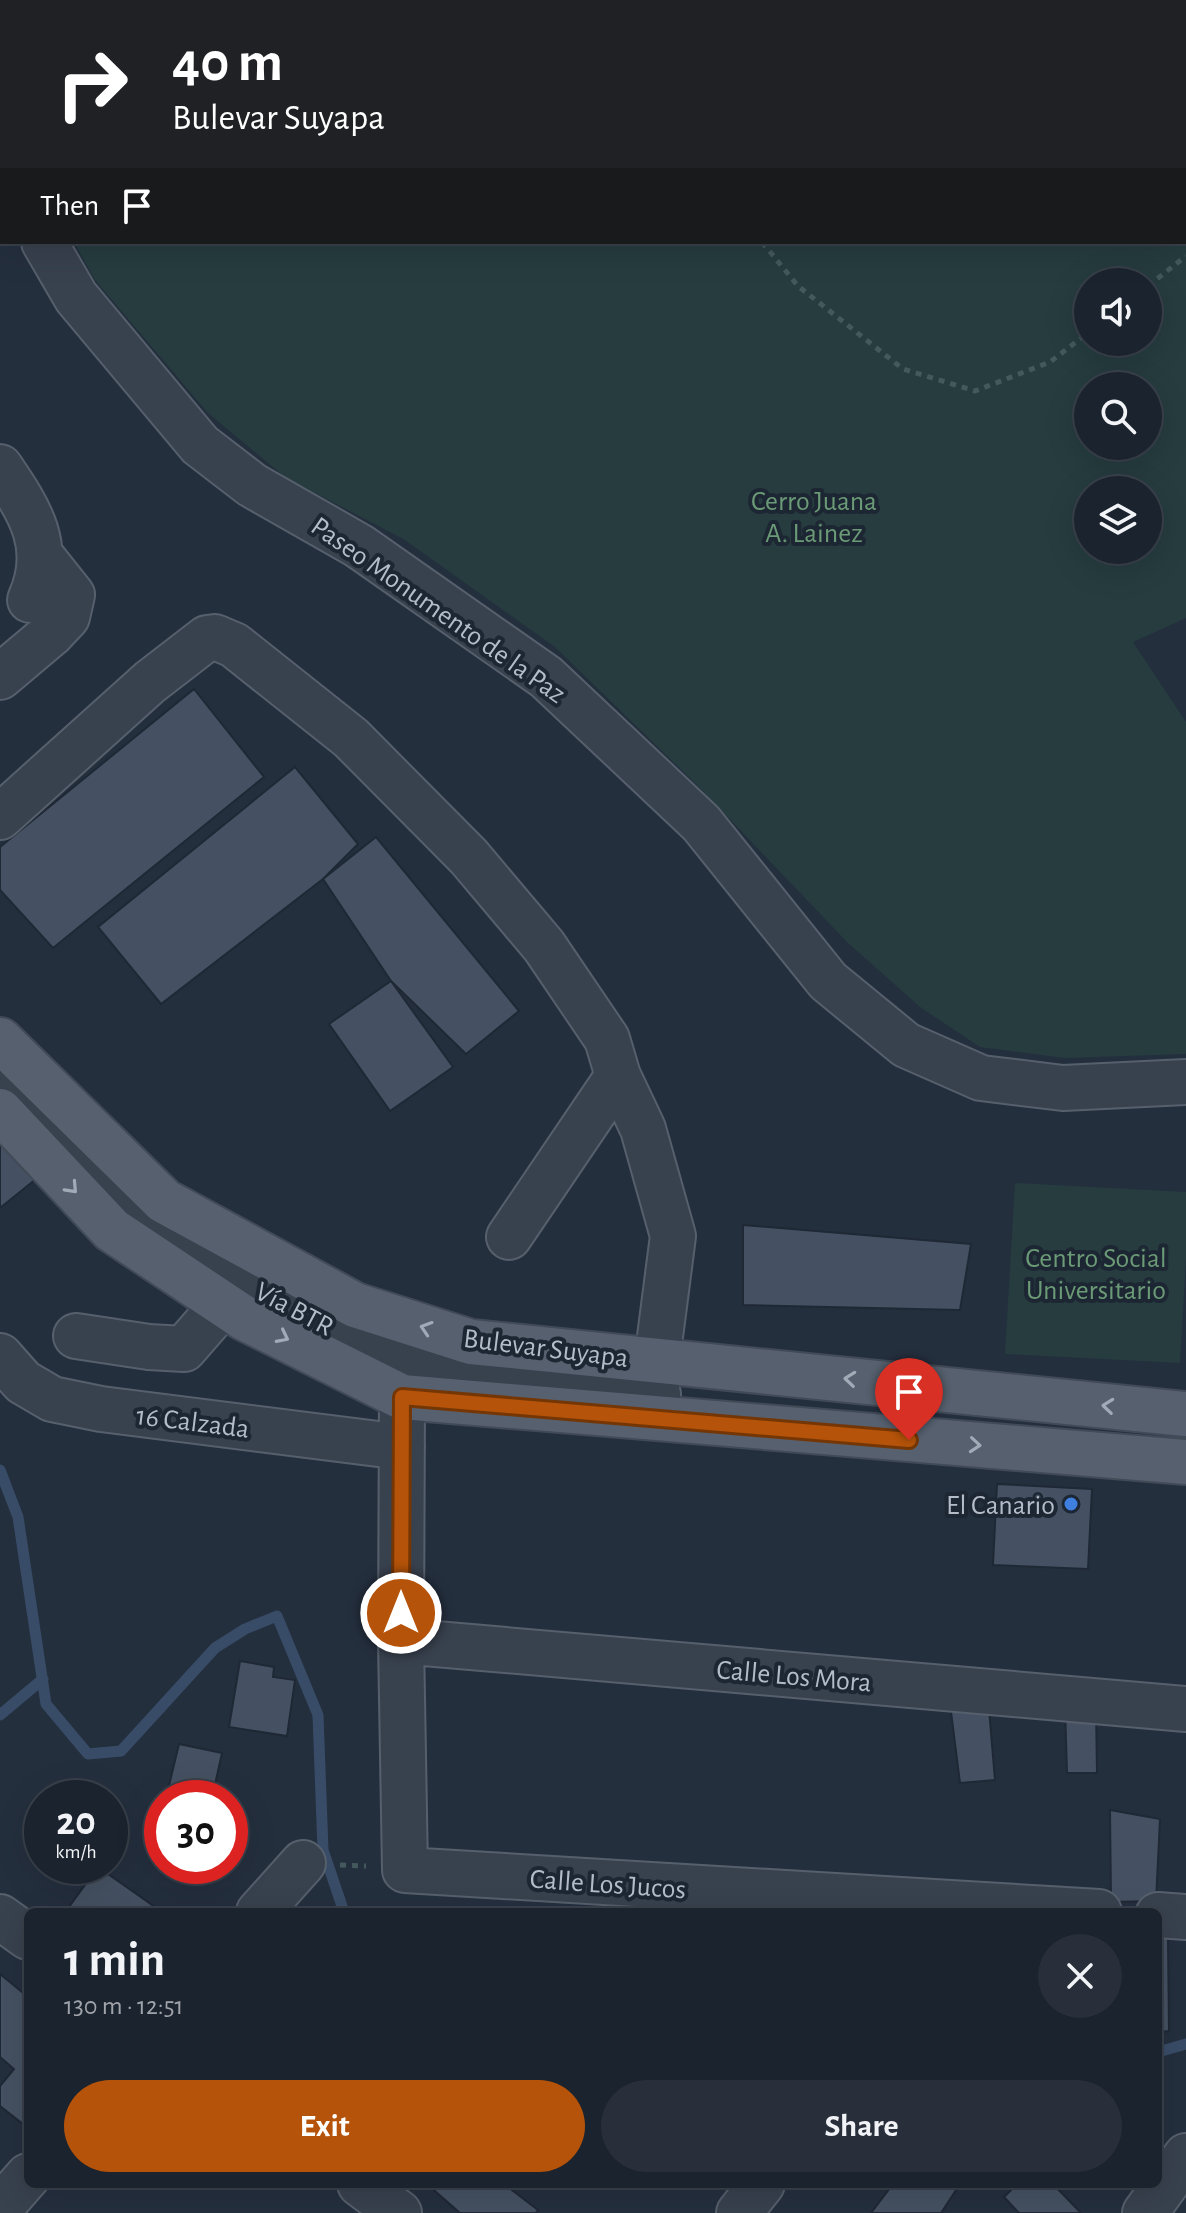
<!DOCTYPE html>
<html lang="en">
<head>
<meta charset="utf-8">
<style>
  body { margin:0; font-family:"Alegreya Sans",sans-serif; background:#282f3a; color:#f1f3f6; height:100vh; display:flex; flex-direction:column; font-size:30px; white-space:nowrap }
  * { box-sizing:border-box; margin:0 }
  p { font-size:26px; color:#a0a4aa }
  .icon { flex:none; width:44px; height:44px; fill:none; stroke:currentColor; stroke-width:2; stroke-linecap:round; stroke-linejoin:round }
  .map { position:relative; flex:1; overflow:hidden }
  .details { position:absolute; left:24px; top:1908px; width:1138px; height:280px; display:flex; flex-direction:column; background:#1b232e; border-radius:12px; box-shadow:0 8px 32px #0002,0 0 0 2px #39404a }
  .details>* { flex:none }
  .banner { position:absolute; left:0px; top:0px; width:1186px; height:244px; box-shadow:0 8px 32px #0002,0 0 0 2px #39404a; background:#202124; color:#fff; overflow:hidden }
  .tools { position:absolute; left:1074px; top:268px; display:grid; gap:16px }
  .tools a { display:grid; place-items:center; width:88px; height:88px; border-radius:50%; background:#1b232e; box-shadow:0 8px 32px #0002,0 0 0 2px #39404a; font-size:40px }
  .speed { position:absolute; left:24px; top:1780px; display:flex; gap:16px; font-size:40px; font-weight:700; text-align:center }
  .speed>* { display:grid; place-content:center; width:104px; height:104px; border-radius:50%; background:#1b232e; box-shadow:0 8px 32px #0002,0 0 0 2px #39404a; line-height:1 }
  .speed small { font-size:20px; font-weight:400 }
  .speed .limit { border:12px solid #d22; background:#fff; color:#111 }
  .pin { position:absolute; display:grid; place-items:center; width:68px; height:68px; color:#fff; margin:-82px -34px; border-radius:50% 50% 50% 0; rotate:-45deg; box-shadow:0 0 8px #0007 }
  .pin .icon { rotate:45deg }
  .me { position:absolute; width:88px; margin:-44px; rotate:0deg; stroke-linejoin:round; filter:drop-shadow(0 0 6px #0008) }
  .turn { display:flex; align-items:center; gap:28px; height:168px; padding:0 40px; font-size:36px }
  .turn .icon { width:104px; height:104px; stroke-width:2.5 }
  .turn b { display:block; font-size:56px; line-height:68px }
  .then { display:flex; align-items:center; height:76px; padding:0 40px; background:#0003; gap:16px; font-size:30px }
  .round { display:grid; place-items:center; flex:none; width:84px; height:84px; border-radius:42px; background:#282f3a }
  .overview { display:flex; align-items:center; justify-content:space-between; height:136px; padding:0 40px }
  h1 { font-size:48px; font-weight:700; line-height:60px }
  .button { display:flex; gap:16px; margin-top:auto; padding:16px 40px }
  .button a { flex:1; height:92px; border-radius:48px; background:#b45309; color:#fff; font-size:32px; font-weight:700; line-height:92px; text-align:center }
  .button a+a { background:#282f3a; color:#f1f3f6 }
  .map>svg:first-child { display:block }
</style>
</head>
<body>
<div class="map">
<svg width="1186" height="2213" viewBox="0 0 1186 2213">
  <rect width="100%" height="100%" fill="#242f3e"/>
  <path fill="#263c3f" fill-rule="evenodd" d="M0 0H1186V618L1133 642 1186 722V1054L1065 1058 980 1047 920 1007 847 942 702 790 555 647 405 540 285 477 208 413 95 280 74 242H1184V2H2V112ZM1088 282H1148V342H1088ZM1088 386H1148V446H1088ZM1088 490H1148V550H1088Z
    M1015 1183 1186 1192V1258L1180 1363 1005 1354Z"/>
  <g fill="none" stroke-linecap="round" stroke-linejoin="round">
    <path stroke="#394c67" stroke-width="11" d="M0 1470 18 1517 46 1704 88 1754 121 1751 215 1648 245 1629 277 1616 318 1715 323 1850 344 1912
      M0 1715 43 1679
      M1158 2052 1186 2044"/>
  </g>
  <path fill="#455162" stroke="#1f2835" stroke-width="2" d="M194 689 264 777 53 948 0 890V847Z
    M295 767 358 844 323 879 161 1004 98 927Z
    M376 837 519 1011 466 1054 391 981 323 879Z
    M391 981 453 1067 390 1111 329 1024Z
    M0 1142 36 1179 0 1208Z
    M743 1225 971 1244 960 1310 743 1305Z
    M997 1484 1092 1489 1088 1569 993 1565Z
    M240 1661 274 1667 273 1677 295 1680 287 1736 229 1727Z
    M949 1696 989 1709 995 1780 960 1783Z
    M1065 1707 1096 1708 1097 1773H1067Z
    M179 1744 222 1753 212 1798H166Z
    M1110 1810 1160 1819 1156 1901 1111 1902Z
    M98 1867 162 1912H77L69 1907Z
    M1168 1937 1169 2031 1158 2032V1938Z
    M0 1974 28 1997V2128L0 2106V2086L14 2069 0 2057Z
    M427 2184H504L538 2210 536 2213H460Z
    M893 2184H960L941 2213H871Z
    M1017 2184H1053L1081 2213H1019L1004 2197Z"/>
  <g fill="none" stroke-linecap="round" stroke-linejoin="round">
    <g stroke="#565f6c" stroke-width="48">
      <path id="minor" d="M0 167 2 170
        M44 242 76 297 200 445 252 485 359 546 546 677 701 823 828 981 906 1045 981 1078 1063 1088 1186 1082
        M0 467C30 511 54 547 30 600
        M0 677 51 634 67 617 72 595 41 556
        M0 817 150 682 207 638 215 637 234 645 351 738 469 857 544 946 607 1039 618 1076 643 1129 673 1236 657 1360
        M0 1076 157 1227 264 1294 387 1356 499 1382 658 1394
        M509 1237 618 1076
        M76 1336 149 1347 184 1349 224 1303
        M0 1356 23 1382 52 1399 101 1409 402 1447
        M402 1397 401 1641 405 1870 1099 1912
        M401 1641 1186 1709
        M259 1912 303 1863
        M1158 1915 1186 1917
        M0 1917 28 1937
        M360 2184 399 2213
        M0 2208 28 2176
        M739 2213 762 2184
        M1145 2213 1186 2156"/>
    </g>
    <g stroke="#414a57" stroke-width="48">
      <path id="major" d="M0 1040 164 1201 355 1305 471 1342 1186 1414
        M0 1111 112 1230 244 1318 402 1397 1186 1462"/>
    </g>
    <path stroke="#44595c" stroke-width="5" stroke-dasharray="6 6" stroke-linecap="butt" d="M444 0 450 2
      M762 242 798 286 903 369 975 391 1050 362 1088 333
      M1148 286 1186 256
      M340 1865 366 1866"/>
    <use href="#minor" stroke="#38414e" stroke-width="44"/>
    <use href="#major" stroke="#56606e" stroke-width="44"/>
  </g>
  <defs><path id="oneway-chevron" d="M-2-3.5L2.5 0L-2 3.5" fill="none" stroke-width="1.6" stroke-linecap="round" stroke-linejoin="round" transform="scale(2)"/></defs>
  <g stroke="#a1aab7">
    <use href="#oneway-chevron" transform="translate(72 1188) rotate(47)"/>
    <use href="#oneway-chevron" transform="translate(426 1328) rotate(-162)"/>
    <use href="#oneway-chevron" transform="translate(283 1337) rotate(27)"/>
    <use href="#oneway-chevron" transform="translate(850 1379) rotate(-174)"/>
    <use href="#oneway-chevron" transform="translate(1108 1406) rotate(-174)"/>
    <use href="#oneway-chevron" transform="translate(975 1445) rotate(5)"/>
  </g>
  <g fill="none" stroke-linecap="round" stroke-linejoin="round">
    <g stroke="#753606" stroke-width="20">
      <path id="route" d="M401 1613 402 1397 909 1440"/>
    </g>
    <use href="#route" stroke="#b45309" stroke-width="14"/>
  </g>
  <circle fill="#3f7fe0" stroke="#1d2633" stroke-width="3" cx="1071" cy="1504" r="8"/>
  <g text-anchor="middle" stroke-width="8" stroke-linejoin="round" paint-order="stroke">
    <g font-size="28" fill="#6b9a76" stroke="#1d2633">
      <text x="814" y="510">Cerro Juana<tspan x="814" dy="32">A. Lainez</tspan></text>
      <text x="1096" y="1267">Centro Social<tspan x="1096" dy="32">Universitario</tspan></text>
    </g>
    <g font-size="28" fill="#b4bcc9" stroke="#1d2633">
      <text transform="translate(439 609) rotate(35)" y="10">Paseo Monumento de la Paz</text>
      <text transform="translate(295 1308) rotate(28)" y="10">Vía BTR</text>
      <text transform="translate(546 1347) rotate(7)" y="10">Bulevar Suyapa</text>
      <text transform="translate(193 1421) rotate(7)" y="10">16 Calzada</text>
      <text transform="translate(794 1675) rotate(5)" y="10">Calle Los Mora</text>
      <text transform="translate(608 1883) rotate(4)" y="10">Calle Los Jucos</text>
    </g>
    <g font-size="28" fill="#b4bcc9" stroke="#1d2633" text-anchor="end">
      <text x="1055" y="1514">El Canario</text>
    </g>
  </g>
</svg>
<div class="tools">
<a><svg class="icon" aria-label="sound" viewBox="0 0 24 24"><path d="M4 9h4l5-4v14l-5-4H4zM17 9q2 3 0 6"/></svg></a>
<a><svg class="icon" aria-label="search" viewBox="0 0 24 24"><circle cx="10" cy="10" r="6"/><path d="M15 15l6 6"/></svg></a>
<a><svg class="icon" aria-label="layers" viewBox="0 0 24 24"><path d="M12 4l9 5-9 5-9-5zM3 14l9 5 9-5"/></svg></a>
</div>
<div class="speed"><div>20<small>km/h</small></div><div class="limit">30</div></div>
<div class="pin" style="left:909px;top:1440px;background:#d93025"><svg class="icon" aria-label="arrive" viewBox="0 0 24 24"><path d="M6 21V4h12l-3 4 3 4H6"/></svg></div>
<svg class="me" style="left:401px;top:1613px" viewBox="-20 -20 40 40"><circle r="17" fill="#b45309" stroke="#fff" stroke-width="3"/><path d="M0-11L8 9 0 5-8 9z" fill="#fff"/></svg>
<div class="banner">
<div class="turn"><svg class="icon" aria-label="right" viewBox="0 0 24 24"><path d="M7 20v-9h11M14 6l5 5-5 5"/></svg><div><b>40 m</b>Bulevar Suyapa</div></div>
<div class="then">Then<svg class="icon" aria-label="arrive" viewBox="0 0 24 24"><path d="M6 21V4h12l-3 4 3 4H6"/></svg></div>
</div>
<section class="details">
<div class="overview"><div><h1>1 min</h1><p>130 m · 12:51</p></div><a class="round"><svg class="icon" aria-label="close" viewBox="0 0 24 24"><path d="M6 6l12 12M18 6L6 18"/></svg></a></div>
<div class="button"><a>Exit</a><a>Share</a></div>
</section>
</div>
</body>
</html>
